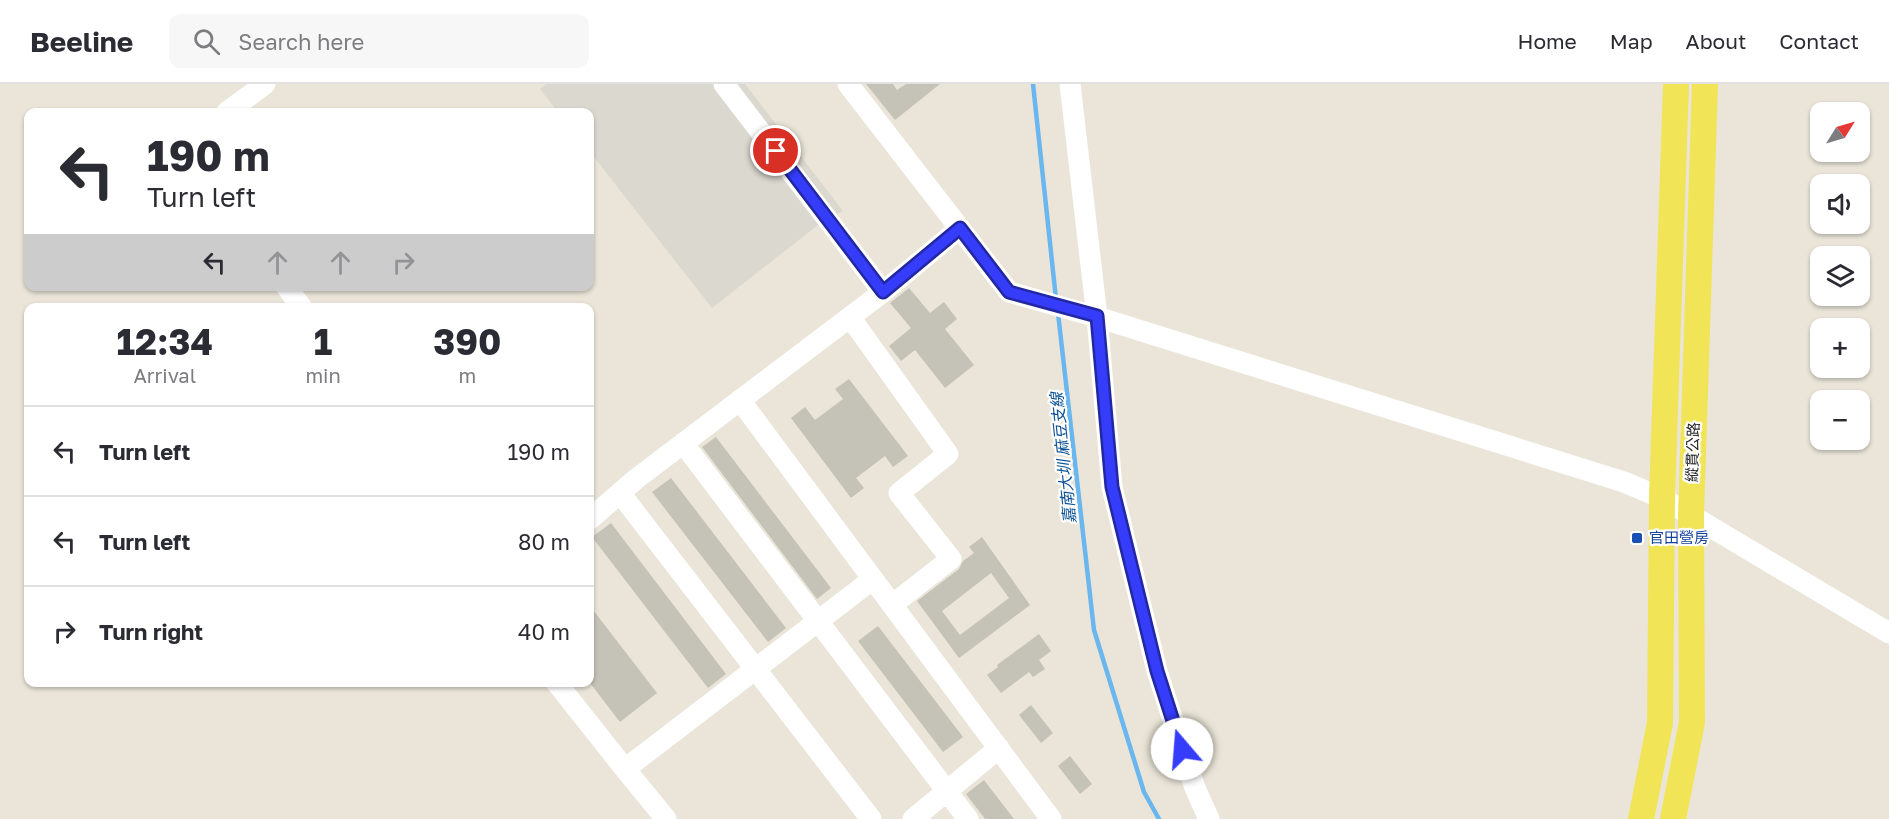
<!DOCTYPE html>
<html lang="en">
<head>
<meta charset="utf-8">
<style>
  body { margin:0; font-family:"Golos Text","Noto Sans TC",sans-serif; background:#f7f7f7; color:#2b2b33; height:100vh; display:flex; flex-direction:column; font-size:22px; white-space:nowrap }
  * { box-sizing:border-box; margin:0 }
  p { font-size:20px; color:#7c7c81 }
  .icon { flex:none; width:33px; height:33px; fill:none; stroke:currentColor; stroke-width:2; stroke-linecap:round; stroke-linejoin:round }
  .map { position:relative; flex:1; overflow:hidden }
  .side { position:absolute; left:24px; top:219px; width:570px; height:384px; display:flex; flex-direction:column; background:#fff; border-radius:12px; box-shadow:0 2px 4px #0004 }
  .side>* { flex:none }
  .guide { position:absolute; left:24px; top:24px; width:570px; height:183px; border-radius:12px; box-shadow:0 2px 4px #0004; background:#fff; color:#2b2b33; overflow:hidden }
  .needle { width:39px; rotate:53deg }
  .buttons { position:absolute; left:1810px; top:18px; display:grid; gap:12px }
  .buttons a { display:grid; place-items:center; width:60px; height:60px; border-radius:12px; background:#fff; box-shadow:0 2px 4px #0004; font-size:30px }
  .pin { position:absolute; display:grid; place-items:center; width:51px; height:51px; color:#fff; margin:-26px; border:3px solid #fff; border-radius:50%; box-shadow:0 2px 6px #0007 }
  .me { position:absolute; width:66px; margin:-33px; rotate:342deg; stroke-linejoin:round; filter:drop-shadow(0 0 4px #0008) }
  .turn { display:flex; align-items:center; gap:21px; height:126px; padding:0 24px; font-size:27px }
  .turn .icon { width:78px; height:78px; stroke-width:2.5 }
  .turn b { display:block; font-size:42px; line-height:51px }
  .lanes { display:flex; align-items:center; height:57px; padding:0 24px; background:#0003; justify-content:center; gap:30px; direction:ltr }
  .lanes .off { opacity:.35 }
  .eta { display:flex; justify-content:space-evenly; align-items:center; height:102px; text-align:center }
  .eta b { font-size:36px; font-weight:700; line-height:42px }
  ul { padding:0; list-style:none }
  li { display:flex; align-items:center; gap:18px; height:90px; padding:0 24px; border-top:2px solid #e1e1e2 }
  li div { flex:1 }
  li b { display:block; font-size:22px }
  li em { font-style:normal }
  header { display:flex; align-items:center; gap:36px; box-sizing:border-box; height:84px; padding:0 30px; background:#fff; border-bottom:2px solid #e1e1e2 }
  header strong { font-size:28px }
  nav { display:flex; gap:33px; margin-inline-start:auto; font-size:21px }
  .search { width:420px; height:54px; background:#f7f7f7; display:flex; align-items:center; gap:15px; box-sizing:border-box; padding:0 21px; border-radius:12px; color:#7c7c81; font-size:22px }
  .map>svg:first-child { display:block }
</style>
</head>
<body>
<header>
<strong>Beeline</strong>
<div class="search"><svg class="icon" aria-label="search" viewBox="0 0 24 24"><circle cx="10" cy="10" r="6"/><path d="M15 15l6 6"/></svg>Search here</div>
<nav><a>Home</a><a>Map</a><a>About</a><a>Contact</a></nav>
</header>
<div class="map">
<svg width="1889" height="735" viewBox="0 0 1889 735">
  <rect width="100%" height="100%" fill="#eae5d8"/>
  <path fill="#dad8cf" d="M546 0H745L843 127 827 134 712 224 590 68V28H558L540 5Z"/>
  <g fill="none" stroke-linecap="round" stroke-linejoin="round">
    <path stroke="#69b7ee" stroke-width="4.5" d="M1033 0 1056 215
      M1058 229 1094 546 1144 708 1159 735"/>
  </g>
  <path fill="#c5c2b8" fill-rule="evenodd" d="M866 0H893L897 6 906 0H940L895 36Z
    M909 204 930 229 944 218 957 235 945 245 974 281 945 304 915 266 901 277 889 262 911 244 890 219Z
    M849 295 908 372 893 383 885 372 856 394 864 404 851 414 791 334 805 323 815 336 843 315 835 305Z
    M716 353 831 504 817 515 702 363Z
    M671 394 786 544 768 558 652 408Z
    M611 439 726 590 708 604 592 453Z
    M982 453 1030 521 959 574 917 517 959 485 963 477 974 469 969 463ZM991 489 1009 514 960 551 942 527Z
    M590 522 657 609 620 638 590 599Z
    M878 542 963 653 943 668 858 557Z
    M1039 550 1051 567 1039 576 1045 585 1033 593 1029 588 1001 609 987 591 998 583 997 581Z
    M1031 621 1053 649 1041 659 1019 631Z
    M1070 672 1092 700 1080 710 1058 682Z
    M984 696 1014 735H985L966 710Z"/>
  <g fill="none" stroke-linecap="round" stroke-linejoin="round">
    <path stroke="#fff" stroke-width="21" d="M724 0 883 208
      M848 0 1009 208 1097 233 1624 398 1662 414 1889 549
      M1070 0 1097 233 1112 403 1157 587 1195 704 1209 735
      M227 28 265 0
      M286 202 302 224
      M850 233 948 370 899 409 951 475 892 521
      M740 316 1051 735
      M683 359 968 735
      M620 409 871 735
      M590 435 636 395 883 208 960 144
      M556 598 625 685 873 495
      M625 685 666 735
      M913 735 999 664"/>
    <path stroke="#f1e457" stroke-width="26" d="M1641 735 1660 639 1662 414 1676 0
      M1673 735 1692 638 1691 431 1705 0"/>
  </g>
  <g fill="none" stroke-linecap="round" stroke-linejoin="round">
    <g stroke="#2227a2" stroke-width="15">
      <path id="route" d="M776 67 883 208 960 144 1009 208 1097 232 1112 403 1157 587 1182 665"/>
    </g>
    <use href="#route" stroke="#353cfa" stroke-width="10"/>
  </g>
  <rect fill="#1a4fb4" stroke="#fff" stroke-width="2" x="1631" y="448" width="12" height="12" rx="3"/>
  <g text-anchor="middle" stroke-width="4.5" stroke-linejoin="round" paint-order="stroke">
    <g font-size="15" fill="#272727" stroke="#fff">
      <text transform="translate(1693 368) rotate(-88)" y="5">縱貫公路</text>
    </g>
    <g font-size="15" fill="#164399" stroke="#fff" text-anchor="start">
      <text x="1649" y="459">官田營房</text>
    </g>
    <g font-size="16" font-style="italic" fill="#0c5296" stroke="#fff">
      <text transform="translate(1063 374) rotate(-96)" y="6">嘉南大圳 麻豆支線</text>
    </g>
  </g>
</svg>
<div class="buttons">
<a><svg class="needle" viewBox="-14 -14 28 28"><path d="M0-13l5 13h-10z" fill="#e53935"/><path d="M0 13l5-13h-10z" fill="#7c7c81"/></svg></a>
<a><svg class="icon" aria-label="sound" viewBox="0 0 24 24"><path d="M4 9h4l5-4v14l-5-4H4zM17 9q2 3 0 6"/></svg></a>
<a><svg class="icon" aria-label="layers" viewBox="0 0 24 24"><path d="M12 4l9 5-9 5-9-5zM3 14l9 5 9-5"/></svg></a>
<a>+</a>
<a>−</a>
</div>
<div class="pin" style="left:776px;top:67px;background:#d93025"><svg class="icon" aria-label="arrive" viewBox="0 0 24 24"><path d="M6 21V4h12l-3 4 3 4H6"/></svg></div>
<svg class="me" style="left:1182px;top:665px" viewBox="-20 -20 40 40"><circle r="19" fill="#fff"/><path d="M0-13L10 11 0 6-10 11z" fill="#353cfa"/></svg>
<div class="guide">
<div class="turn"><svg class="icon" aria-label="left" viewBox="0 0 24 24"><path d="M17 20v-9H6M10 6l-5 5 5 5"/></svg><div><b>190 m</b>Turn left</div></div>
<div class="lanes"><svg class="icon" aria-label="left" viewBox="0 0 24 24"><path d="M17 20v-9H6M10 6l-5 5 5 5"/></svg><svg class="icon off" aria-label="ahead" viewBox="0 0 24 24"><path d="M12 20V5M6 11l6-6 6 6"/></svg><svg class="icon off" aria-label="ahead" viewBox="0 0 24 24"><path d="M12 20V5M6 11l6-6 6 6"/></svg><svg class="icon off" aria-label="right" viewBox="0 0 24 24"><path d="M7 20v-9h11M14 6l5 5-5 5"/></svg></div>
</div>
<section class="side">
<div class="eta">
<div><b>12:34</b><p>Arrival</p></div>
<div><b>1</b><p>min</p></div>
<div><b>390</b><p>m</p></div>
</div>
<ul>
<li><svg class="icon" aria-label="left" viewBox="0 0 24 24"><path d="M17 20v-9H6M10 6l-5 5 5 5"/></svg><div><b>Turn left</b></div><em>190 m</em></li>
<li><svg class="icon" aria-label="left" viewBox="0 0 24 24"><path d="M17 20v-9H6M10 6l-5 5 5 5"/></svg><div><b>Turn left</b></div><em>80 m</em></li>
<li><svg class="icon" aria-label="right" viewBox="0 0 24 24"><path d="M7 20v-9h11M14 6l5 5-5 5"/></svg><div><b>Turn right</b></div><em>40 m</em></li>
</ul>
</section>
</div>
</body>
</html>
